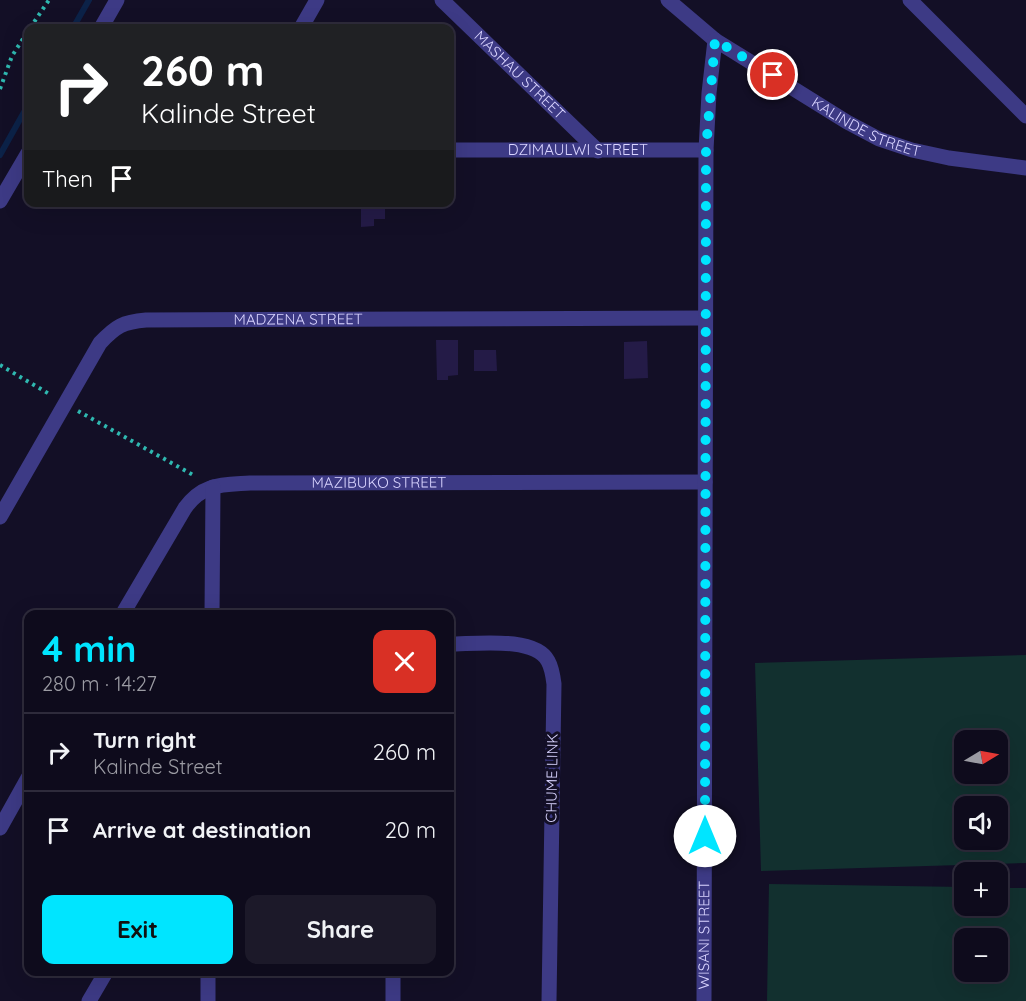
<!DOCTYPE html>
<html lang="en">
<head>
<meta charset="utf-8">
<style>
  body { margin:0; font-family:Quicksand,sans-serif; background:#1c1929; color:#f1f3f6; height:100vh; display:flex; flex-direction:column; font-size:22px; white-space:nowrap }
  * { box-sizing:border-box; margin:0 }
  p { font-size:20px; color:#9b9ba3 }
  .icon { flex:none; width:33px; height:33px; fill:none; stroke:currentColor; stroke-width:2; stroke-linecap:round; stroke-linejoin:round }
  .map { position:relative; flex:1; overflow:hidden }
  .side { position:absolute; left:24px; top:610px; width:430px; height:366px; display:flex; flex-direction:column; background:#0e0b1c; border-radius:12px; box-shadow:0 6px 24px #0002,0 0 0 2px #2e2b3b }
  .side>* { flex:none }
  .top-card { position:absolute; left:24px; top:24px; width:430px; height:183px; border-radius:12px; box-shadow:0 6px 24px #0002,0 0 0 2px #2e2b3b; background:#202124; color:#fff; overflow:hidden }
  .needle { width:39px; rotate:80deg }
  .buttons { position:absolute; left:954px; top:730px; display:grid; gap:12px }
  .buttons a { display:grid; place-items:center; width:54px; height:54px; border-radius:12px; background:#0e0b1c; box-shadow:0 6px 24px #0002,0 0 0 2px #2e2b3b; font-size:30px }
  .pin { position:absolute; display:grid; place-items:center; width:51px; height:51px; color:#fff; margin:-26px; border:3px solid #fff; border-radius:50%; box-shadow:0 2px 6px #0007 }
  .me { position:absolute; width:66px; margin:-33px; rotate:0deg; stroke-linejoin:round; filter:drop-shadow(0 0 4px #0008) }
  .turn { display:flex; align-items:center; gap:21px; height:126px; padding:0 18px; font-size:27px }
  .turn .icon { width:78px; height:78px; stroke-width:2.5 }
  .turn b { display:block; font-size:42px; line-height:51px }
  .then { display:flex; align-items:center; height:57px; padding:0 18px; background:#0003; gap:12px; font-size:22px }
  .round { display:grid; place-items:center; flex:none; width:63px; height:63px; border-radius:12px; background:#1c1929 }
  .summary { display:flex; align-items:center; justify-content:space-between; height:102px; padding:0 18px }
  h1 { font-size:36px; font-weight:800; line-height:45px; color:#00e5ff }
  .primary-button { display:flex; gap:12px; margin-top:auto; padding:12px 18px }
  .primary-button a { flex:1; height:69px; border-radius:12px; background:#00e5ff; color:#111; font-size:24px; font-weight:800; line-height:69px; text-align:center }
  .primary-button a+a { background:#1c1929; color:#f1f3f6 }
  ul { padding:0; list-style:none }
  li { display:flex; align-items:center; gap:18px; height:78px; padding:0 18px; border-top:2px solid #2e2b3b }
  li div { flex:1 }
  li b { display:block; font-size:22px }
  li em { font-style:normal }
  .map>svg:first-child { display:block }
</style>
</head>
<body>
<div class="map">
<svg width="1026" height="1001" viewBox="0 0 1026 1001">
  <rect width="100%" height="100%" fill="#130f26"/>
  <path fill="#12302f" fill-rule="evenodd" d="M1026 655V863L761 871 755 663ZM964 741H998V774H964ZM964 807H998V840H964Z
    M769 884 964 887V906H998V888H1026V1001H767ZM964 939H998V972H964Z"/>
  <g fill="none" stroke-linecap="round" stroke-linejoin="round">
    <path stroke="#0c2248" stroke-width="6" d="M73 28 89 0
      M0 155 28 105"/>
  </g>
  <path fill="#241b47" d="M361 202H385V219H374V226L361 227Z
    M436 340H458V375L448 376V380H437Z
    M647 341 648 378 624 379V342Z
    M474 350H496L497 371H474Z"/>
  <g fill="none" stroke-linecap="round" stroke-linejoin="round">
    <path stroke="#2fb8b0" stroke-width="4" stroke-dasharray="3 4.5" stroke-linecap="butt" d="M30 28 49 0
      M0 89 12 56 28 31
      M0 365 51 395
      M78 411 195 476"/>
    <g stroke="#3d3a85" stroke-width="15">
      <path id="s1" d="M442 0 598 151"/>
      <path id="s2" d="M668 0 715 40 847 122 879 139 912 150 949 158 1026 168"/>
      <path d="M910 0 1026 116"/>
      <path d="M101 28 117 0"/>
      <path d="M301 28 317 0"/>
      <path id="s3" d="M450 150H706"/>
      <path d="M0 201 28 153"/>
      <path id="s4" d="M0 517 100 343C116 326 123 322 146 320L705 318"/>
      <path id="s5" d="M122 615 185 508C203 483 222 485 250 483L705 482"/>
      <path d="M212 615 213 487"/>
      <path d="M450 644C475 644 535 636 548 661 552 668 553 676 554 684L549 1001"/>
      <path d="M0 828 28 778"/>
      <path d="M208 972V1001"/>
      <path d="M89 1001 106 972"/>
      <path d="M393 1001V972"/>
      <path id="s6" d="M704 1001 706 150 709 93 715 40"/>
    </g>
  </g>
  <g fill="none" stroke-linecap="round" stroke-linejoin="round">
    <path stroke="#00e5ff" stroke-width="10" stroke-dasharray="0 18" d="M705 836 706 150 715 40 773 75"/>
  </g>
  <g text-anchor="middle" stroke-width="6" stroke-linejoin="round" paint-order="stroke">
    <g font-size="15" fill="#d9d4ff" stroke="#130f26">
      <text dy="5" stroke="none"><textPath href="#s1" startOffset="108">MASHAU STREET</textPath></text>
      <text dy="5" stroke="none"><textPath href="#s2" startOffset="237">KALINDE STREET</textPath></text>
      <text dy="5" stroke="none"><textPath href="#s3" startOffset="128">DZIMAULWI STREET</textPath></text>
      <text dy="5" stroke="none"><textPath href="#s4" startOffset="406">MADZENA STREET</textPath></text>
      <text dy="5" stroke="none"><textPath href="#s5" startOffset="326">MAZIBUKO STREET</textPath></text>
      <text transform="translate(552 778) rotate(-89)" y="5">CHUME LINK</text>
      <text dy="5" stroke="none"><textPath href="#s6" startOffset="66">WISANI STREET</textPath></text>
    </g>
  </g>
</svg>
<div class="buttons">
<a><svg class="needle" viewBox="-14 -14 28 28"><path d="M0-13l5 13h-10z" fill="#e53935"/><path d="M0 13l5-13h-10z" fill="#9b9ba3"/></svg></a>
<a><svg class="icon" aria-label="sound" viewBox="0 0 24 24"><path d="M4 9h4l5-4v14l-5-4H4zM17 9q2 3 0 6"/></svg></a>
<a>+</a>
<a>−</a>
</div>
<div class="pin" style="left:773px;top:75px;background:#d93025"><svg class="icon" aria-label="arrive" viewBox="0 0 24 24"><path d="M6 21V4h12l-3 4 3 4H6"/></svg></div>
<svg class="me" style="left:705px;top:836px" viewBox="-20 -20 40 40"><circle r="19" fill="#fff"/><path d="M0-13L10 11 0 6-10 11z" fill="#00e5ff"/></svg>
<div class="top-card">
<div class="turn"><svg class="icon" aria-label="right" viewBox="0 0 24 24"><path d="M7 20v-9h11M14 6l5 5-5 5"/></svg><div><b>260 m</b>Kalinde Street</div></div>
<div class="then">Then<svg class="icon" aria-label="arrive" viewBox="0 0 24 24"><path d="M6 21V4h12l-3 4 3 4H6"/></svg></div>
</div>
<section class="side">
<div class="summary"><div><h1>4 min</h1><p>280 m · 14:27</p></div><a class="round" style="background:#d93025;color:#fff"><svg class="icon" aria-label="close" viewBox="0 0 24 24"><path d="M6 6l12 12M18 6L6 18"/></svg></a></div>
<ul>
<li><svg class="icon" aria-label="right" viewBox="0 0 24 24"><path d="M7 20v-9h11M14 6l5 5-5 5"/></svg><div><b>Turn right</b><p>Kalinde Street</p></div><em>260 m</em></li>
<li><svg class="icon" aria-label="arrive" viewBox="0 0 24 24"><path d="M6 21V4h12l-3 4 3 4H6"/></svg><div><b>Arrive at destination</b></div><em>20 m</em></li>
</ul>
<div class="primary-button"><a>Exit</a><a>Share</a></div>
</section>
</div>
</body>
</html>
